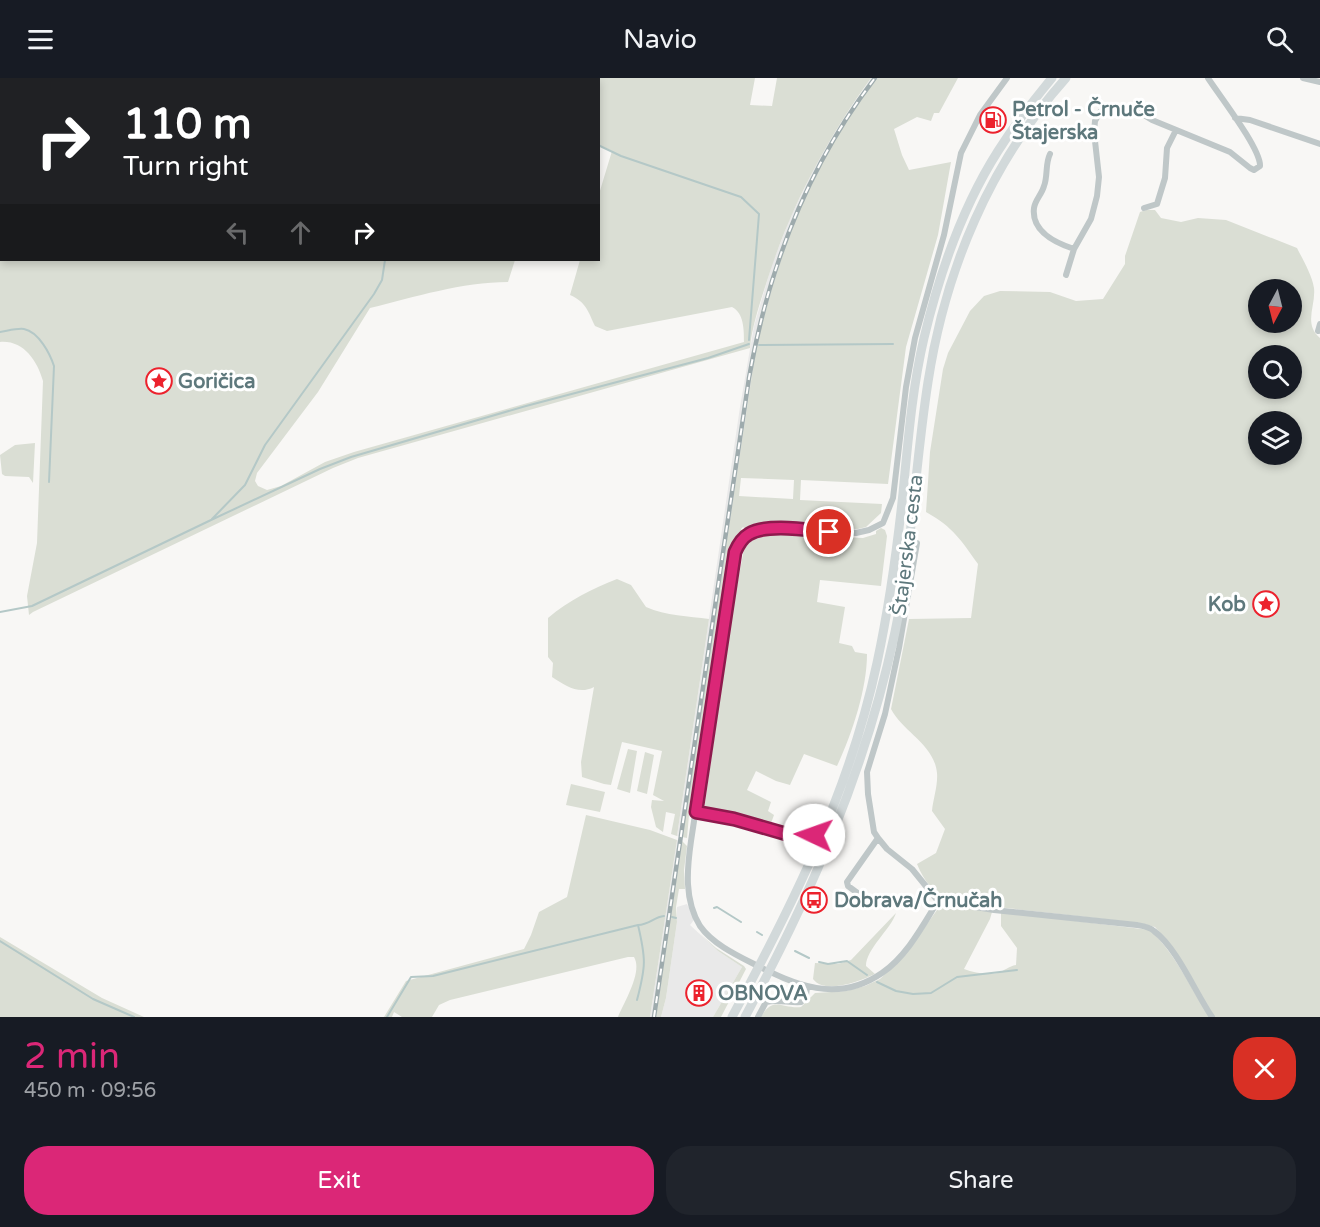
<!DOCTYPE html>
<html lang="en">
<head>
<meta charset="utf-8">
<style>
  body { margin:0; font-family:"Varela Round",sans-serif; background:#20242c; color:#f1f3f6; height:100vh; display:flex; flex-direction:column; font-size:22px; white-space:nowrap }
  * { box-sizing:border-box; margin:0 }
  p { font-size:20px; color:#9ea1a6 }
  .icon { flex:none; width:33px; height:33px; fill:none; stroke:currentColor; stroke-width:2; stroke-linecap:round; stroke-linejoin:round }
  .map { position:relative; height:939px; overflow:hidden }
  .details { display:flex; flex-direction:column; background:#171b24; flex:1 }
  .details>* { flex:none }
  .banner { position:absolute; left:0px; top:0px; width:600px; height:183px; box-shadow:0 3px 9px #0003; background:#202124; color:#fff; overflow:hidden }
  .needle { width:39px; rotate:187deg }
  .controls { position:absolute; left:1248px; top:201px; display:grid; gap:12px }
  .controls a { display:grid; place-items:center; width:54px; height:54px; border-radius:50%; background:#171b24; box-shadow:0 3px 9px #0003; font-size:30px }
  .pin { position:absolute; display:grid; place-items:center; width:51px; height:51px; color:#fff; margin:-26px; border:3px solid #fff; border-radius:50%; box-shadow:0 2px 6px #0007 }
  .me { position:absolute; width:66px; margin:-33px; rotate:273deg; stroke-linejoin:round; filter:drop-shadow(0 0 4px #0008) }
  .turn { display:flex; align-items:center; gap:21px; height:126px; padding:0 24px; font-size:27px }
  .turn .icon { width:78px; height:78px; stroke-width:2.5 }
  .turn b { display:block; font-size:42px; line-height:51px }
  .lanes { display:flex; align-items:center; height:57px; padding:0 24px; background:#0003; justify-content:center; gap:30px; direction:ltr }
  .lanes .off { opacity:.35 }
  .round { display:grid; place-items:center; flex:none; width:63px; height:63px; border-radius:24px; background:#20242c }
  .overview { display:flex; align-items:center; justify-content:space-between; height:102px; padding:0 24px }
  h1 { font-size:36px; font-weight:600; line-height:45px; color:#db2777 }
  .primary-button { display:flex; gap:12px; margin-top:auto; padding:12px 24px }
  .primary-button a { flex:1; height:69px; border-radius:24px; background:#db2777; color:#fff; font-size:24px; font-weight:600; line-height:69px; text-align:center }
  .primary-button a+a { background:#20242c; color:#f1f3f6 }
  header { display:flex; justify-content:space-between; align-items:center; height:78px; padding:0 24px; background:#171b24; font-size:27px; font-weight:600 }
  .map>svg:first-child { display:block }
</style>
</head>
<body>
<header><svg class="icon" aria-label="menu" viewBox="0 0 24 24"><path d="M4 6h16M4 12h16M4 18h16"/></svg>Navio<svg class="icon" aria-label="search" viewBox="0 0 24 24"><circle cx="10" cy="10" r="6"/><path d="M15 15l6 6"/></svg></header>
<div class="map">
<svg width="1320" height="939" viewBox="0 0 1320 939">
  <rect width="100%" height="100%" fill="#f8f7f5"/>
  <path fill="#e9e9e9" d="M871 0H878L838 58 809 112 778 190 761 250 756 270 682 759 677 758 740 329 754 248 772 186 790 140 816 86 839 47Z
    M677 762 682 763 677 802 656 939H650Z
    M687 826 694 842 690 847 718 873 742 889 713 939H661L666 920 677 844V829Z"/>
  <path fill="#daded4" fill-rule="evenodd" d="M0 0H755L750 27 772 28 777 0H871C826 62 790 130 767 203 760 225 752 248 750 270L358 380 333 390 33 534 29 537 27 518 37 465 43 303C37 282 23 262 0 264ZM2 2H598L599 67 612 73 599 116 598 182H580L570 217C586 224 588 233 595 248L607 253 732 229C744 235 744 252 744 264L354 374 325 384 281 408 267 412 258 408 255 403 257 395 318 314 370 230C415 219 462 204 508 204L515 182H2Z
    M878 0H958L939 35H934L931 43 917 39 894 51 902 77 909 92 951 84 938 157 906 269 888 406 801 402 800 422 882 426 881 435 866 449 858 451 767 447 747 452 743 449 741 451 743 455 734 466 731 478 692 735 689 737 687 760 682 759 756 270C779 175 814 75 878 0ZM741 400 794 402 793 421 739 418Z
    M1146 132H1155L1161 140 1181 144 1198 140 1226 142 1297 170C1303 182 1312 197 1314 210 1316 228 1303 246 1320 260V939H1214L1166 861 1155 849 1140 845 952 824C934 816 924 803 917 786L936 775 945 751 932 733C933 721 938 708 937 695 934 666 903 654 891 631L909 541 971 540 978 486C960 461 954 450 926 434L930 374 943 291 948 275 970 233 984 218 1000 213 1050 214 1076 223 1103 221 1125 186V178L1140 134ZM1258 212H1292V244H1258ZM1258 278H1292V310H1258ZM1258 344H1292V376H1258Z
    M35 365 33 405 29 399 5 398 2 396 0 377 15 367Z
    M881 450 885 452 887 458 881 508 820 502 817 524 845 529 839 565 852 568 855 574 867 576C867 611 852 656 837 688L804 676 790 707 776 703 756 693 747 712 771 724 768 733 774 737 770 748 704 732 733 529 744 471 753 461 771 456 863 460 876 456V453Z
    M617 501 631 507 646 529C666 538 689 538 709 541L677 758 671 756 675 736 666 734 663 754 656 749 651 729 652 722 664 723 653 717 662 673 622 664 611 707 604 706 582 699 581 684 594 609C579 617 566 608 552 599L553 585 548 579V540C569 522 592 511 617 501Z
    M628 671 637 673 630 715 617 711Z
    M645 674 654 677 647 716 637 713Z
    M571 706 605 714 600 734 566 727Z
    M586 737 650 752 677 762 650 939H618C624 924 643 894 634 879H628L450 922 439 927 432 939H402L394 934 392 939H384L406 903 524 871 531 857 539 834 567 819Z
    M682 763 687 768 684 792 685 811H679L676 829 677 844 666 920 661 939H656Z
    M944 827 992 834 990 841 964 891C974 895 988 897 998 895 1004 893 1009 888 1016 887L1017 870 1001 848V834L1150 852C1176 876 1190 910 1210 939H761C773 917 782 931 801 929L815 915 846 913 865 908 880 901 904 878 937 832Z
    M896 835C891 851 866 871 866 888L875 896C860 903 825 917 813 901L815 885 838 886 851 882Z
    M698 854 716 870 744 888 746 891 721 939H713L742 889 718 873Z
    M0 859 102 920 144 939H0Z"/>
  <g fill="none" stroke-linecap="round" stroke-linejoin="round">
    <path stroke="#b4c8c7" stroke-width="2" d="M270 0 307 2
      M364 0 369 2
      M334 2 353 0
      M425 2H427
      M598 67 621 78 741 119 759 136 749 262
      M0 254C7 253 17 250 24 251 39 254 50 276 54 288L49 404
      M759 267 893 266
      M212 441 245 407 265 367 374 216 382 202 385 182
      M0 534 32 528 211 442 320 391 351 379 526 328 708 280 749 266
      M714 830 717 829 741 844
      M672 839 676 840
      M757 854 762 857
      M0 863 93 921 134 939
      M795 873 809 880
      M819 884 828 886 847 883 867 897
      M877 904 896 913 913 916 931 915 957 899 1017 892
      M637 922C646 888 646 881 638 847
      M387 939 411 899 433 898 638 847C649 847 654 839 664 838"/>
    <path stroke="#bfc7c8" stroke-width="6" d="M1303 0 1320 4
      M1235 40 1250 42 1320 66
      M1050 76C1045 86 1048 98 1044 108 1042 116 1035 122 1034 130 1031 154 1056 165 1074 171
      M1144 130 1157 126 1165 100 1167 70 1176 52
      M1066 197 1074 171 1091 141 1097 118 1099 99 1094 54 1095 43 1100 34 1109 28H1120L1134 31 1152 42 1230 74 1250 90 1254 92 1260 88C1261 71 1219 17 1208 0
      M1318 253 1320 246
      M917 465 899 570 885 636 867 694 868 716 874 754 878 760 887 771 912 791 938 823C923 847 907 878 882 895 837 926 795 907 752 885 734 876 712 865 700 848 684 822 687 791 691 763L735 474C738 467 742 460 749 456 767 444 833 454 856 455L869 452 883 445 893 420 906 309 915 260 944 157 961 75 980 37 1007 0
      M696 734 734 741 800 760 807 773
      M800 760 814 757 823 736
      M807 773 814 757
      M863 819 848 808 847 804 878 760
      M938 823 994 832 1137 847C1143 848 1150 849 1154 853 1177 870 1195 914 1212 939
      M758 939 766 924C778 921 789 925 801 924L806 918 807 909"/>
    <path stroke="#d2d9da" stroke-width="9" d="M732 939C793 826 850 712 877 585 889 529 897 472 903 415 908 364 912 311 924 260 939 197 963 128 998 73 1014 48 1033 23 1052 0
      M745 939C811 817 866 691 895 554 912 472 915 387 928 304 945 192 990 85 1066 0"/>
    <g stroke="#9eabad" stroke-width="4.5">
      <path id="rail" d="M654 939 749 300C768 191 807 89 875 0"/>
    </g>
    <use href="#rail" stroke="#fff" stroke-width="2" stroke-dasharray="7" stroke-linecap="butt"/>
  </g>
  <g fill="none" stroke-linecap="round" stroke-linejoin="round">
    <g stroke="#8e194d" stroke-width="15">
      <path id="route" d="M814 757 800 760 734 741 696 734 735 474C738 467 742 460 749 456 767 445 808 452 829 454"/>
    </g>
    <use href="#route" stroke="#db2777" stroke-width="10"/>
  </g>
  <defs>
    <g id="fuel-ring" transform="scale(1.35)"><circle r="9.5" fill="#fff" stroke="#ec222d" stroke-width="1.5"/><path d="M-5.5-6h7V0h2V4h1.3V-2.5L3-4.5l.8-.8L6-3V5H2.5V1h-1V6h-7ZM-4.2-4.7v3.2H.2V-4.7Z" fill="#ec222d"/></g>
    <g id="sight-ring" transform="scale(1.35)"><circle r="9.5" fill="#fff" stroke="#ec222d" stroke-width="1.5"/><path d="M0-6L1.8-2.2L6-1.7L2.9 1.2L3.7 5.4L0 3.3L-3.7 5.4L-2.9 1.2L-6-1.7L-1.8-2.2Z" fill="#ec222d"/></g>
    <g id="bus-ring" transform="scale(1.35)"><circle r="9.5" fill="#fff" stroke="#ec222d" stroke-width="1.5"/><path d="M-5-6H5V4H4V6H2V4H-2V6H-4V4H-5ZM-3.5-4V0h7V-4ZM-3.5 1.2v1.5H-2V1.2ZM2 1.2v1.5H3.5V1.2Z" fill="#ec222d"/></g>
    <g id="building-ring" transform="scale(1.35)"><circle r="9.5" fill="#fff" stroke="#ec222d" stroke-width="1.5"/><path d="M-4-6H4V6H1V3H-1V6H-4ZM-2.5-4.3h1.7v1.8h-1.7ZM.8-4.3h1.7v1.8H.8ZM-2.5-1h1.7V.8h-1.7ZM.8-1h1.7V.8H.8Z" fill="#ec222d"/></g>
  </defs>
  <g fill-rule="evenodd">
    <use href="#fuel-ring" x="993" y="42"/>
    <use href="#sight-ring" x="159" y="303"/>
    <use href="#sight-ring" x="1266" y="526"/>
    <use href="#bus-ring" x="814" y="822"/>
    <use href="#building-ring" x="699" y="915"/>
  </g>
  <g text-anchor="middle" stroke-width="6" stroke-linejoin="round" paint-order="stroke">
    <g font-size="20" font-weight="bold" fill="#5e787c" stroke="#fff" text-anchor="start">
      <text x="1012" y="38">Petrol - Črnuče<tspan x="1012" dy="23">Štajerska</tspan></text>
      <text x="178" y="310">Goričica</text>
      <text x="1246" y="533" text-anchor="end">Kob</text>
      <text x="834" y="829">Dobrava/Črnučah</text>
      <text x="718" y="922">OBNOVA</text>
    </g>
    <g font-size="20" fill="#5e787c" stroke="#fff">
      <text transform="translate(907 467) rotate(-83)" y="7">Štajerska cesta</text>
    </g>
  </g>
</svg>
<div class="controls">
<a><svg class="needle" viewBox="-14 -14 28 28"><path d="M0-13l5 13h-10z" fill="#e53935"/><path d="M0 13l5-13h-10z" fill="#9ea1a6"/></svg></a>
<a><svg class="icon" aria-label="search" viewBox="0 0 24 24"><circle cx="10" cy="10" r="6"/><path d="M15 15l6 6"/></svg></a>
<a><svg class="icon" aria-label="layers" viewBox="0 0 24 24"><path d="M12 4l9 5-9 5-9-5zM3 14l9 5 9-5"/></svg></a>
</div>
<div class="pin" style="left:829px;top:454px;background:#d93025"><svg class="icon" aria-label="arrive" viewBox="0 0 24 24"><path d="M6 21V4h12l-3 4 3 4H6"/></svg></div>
<svg class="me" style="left:814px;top:757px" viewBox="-20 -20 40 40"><circle r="19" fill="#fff"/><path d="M0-13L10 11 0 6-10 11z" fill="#db2777"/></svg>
<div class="banner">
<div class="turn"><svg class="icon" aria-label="right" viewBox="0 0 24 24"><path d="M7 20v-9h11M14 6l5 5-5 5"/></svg><div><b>110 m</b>Turn right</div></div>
<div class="lanes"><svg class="icon off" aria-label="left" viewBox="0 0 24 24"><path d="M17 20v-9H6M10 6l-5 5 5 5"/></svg><svg class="icon off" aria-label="ahead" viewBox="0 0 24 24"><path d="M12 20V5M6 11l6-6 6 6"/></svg><svg class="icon" aria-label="right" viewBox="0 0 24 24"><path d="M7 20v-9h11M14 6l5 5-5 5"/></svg></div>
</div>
</div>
<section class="details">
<div class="overview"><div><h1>2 min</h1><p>450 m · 09:56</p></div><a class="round" style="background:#d93025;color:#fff"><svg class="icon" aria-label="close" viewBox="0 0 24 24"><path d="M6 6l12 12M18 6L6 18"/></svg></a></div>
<div class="primary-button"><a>Exit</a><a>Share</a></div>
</section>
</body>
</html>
